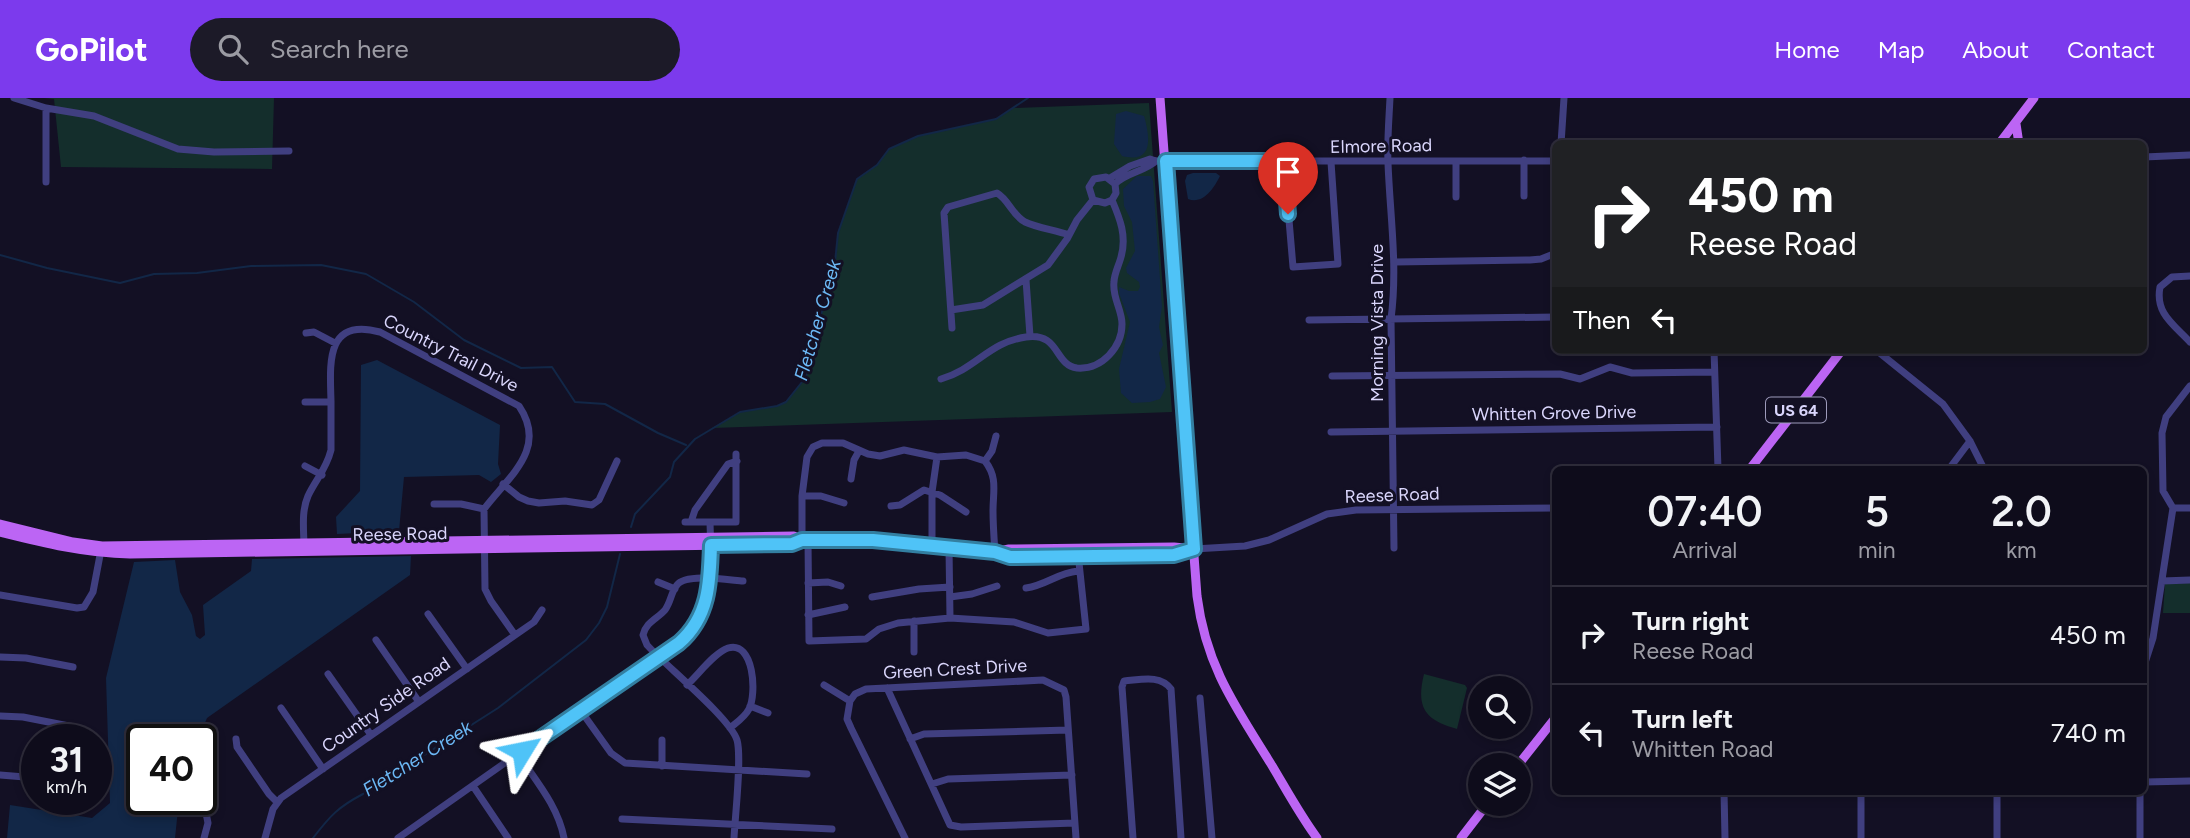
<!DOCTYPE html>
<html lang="en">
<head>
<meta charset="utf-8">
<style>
  body { margin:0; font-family:Figtree,sans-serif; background:#1c1a28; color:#f1f3f6; height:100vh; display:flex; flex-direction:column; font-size:26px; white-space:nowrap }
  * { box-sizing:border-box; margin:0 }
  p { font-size:23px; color:#9b9ba3 }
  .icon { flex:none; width:38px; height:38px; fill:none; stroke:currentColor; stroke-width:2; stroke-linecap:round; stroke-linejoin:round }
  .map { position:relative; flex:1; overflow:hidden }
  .sheet { position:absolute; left:1552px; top:368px; width:595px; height:329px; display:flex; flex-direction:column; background:#0e0c1b; border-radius:10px; box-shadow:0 4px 10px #0003,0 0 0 2px #2e2c3a }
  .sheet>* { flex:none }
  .top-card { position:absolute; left:1552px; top:42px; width:595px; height:214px; border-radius:10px; box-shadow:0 4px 10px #0003,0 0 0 2px #2e2c3a; background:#202124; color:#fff; overflow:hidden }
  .tools { position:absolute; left:1468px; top:578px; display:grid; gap:14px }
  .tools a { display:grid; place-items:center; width:63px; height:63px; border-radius:50%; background:#0e0c1b; box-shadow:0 4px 10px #0003,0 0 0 2px #2e2c3a; font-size:35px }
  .speed { position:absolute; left:21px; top:626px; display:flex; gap:14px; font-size:35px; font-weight:700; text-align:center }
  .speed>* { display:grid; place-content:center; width:91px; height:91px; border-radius:50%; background:#0e0c1b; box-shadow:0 4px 10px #0003,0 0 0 2px #2e2c3a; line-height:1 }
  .speed small { font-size:18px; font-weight:400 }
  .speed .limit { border:4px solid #111; border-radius:10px; background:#fff; color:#111 }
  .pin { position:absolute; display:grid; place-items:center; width:60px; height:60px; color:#fff; margin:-72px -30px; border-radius:50% 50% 50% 0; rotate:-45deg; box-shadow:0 0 7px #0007 }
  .pin .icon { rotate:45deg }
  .me { position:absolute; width:77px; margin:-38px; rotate:55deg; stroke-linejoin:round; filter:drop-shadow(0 0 5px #0008) }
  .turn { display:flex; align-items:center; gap:24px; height:147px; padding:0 21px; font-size:32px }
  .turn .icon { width:91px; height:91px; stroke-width:2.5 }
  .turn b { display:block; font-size:49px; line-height:60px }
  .then { display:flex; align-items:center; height:66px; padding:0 21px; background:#0003; gap:14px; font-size:26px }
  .eta { display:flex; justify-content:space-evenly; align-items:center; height:119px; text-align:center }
  .eta b { font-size:42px; font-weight:600; line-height:49px }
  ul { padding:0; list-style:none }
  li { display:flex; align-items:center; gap:21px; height:98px; padding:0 21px; border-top:2px solid #2e2c3a }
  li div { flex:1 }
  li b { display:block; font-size:26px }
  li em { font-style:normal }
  header { display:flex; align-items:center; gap:42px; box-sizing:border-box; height:98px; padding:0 35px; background:#7c3aed; color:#fff }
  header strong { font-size:33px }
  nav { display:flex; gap:38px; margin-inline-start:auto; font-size:24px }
  .search { width:490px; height:63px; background:#1c1a28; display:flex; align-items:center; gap:18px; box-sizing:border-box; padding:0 24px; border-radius:38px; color:#9b9ba3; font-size:26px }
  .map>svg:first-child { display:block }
</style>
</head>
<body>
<header>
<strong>GoPilot</strong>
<div class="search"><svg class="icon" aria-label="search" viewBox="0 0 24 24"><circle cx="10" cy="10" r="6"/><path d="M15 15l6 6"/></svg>Search here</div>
<nav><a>Home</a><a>Map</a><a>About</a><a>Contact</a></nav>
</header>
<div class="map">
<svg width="2190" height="740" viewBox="0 0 2190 740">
  <rect width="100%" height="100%" fill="#131024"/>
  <path fill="#142e2c" d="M44 0H274L272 71 61 69 54 1Z
    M1149 5 1172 314 712 330 740 314 776 308 785 304 802 284 807 276 809 245 828 199 834 174 838 135 857 81 877 67 889 51 918 38 996 21 1013 10Z
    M2190 485V515H2163L2165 486Z
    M1424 576 1465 587 1467 590 1457 631C1424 622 1416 609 1424 576Z"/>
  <path fill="#122747" d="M1126 13 1144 18C1150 39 1154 66 1122 58L1114 46 1116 16Z
    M1193 75H1216L1220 78C1214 90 1203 107 1188 101L1185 83 1187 77Z
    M1137 78H1151L1153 83 1162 209 1159 229 1163 247 1159 255 1166 289 1160 301 1150 304 1132 305 1121 295 1119 271 1130 224 1119 195V189L1129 193H1138L1140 189 1139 184 1127 175 1126 170 1135 153 1132 124 1124 108 1123 91Z
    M377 262 500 327 498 366 501 376 491 384 479 377 404 379 399 433 337 436 336 419 360 393 361 267Z
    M411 458 410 477 207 620 199 639 201 642H142V702H179L175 740H7L10 707 92 720 110 705 106 580 134 464 175 462 180 494 192 517 196 538 200 541 205 537 203 507 251 473 252 461Z"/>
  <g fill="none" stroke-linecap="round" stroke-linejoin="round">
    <path stroke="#122747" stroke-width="2" d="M0 157 47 170 120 185 154 176 197 175 251 168 321 167 366 176 414 204 464 242 521 270 552 269 575 304 605 306 658 335 686 347
      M631 429 635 416 670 379 674 364 695 341 740 314 777 308 786 304 802 284 807 276 809 245 828 199 834 174 838 135 857 81 877 67 889 51 918 38 996 21 1028 0
      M313 740C330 718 338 709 363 696L498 610 586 542 599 525 607 509 620 456"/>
    <path stroke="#403f80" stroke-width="7" d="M14 0 46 10 94 18 178 51 214 54 289 53
      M1390 0C1389 21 1387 43 1388 65 1390 118 1398 168 1391 221L1394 450
      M46 10V84
      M1561 46 1564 0
      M2144 59 2190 57
      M1524 62V98
      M1284 63 1293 169 1338 166 1331 64
      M1110 80 1130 68 1150 61 1156 63H1556
      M1115 86C1127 74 1144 74 1156 63
      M1456 99V63
      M1395 164 1530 162 1541 161 1556 155
      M2190 178 2172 179 2160 189C2155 215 2173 226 2190 244
      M1026 182 1030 238
      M951 212 983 207 1048 167 1067 141 1077 122 1093 102
      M1309 222 1556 219
      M952 230 944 115 948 109 997 95C1009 102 1012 117 1025 124 1038 130 1055 132 1069 137
      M306 235 314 234 335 245
      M1714 252 1718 371
      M1876 252 1943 306 1970 343 1984 371
      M1332 278 1560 276 1580 281 1610 269 1632 275 1714 274
      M941 281C976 271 989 244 1026 239 1060 234 1054 267 1077 270 1102 272 1122 249 1122 226 1122 212 1112 199 1114 184 1114 176 1119 167 1121 159 1127 138 1120 121 1112 102L1116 95 1115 86 1106 79 1094 81 1089 89 1093 102 1105 105 1112 102
      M305 304H331
      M1331 334 1717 329
      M985 363C998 380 993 393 993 413 993 427 994 440 995 454
      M985 363 992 353 996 338
      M305 368 322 377
      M1949 371 1970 343
      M851 381 854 362 859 353
      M503 386 519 399 528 403 539 405 565 403 592 407 599 402 617 363
      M802 398H821L844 405
      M434 406H461L484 411
      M891 408 900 407 924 392 940 397 966 414
      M2173 410 2163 393 2162 335 2166 319 2190 288
      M2173 410H2190
      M685 424H736V356
      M691 424 695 412 728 366 737 363
      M802 442V398L807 359 813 349 822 345H843L868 356 880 358 904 352 937 359 966 357 985 363
      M808 442 809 543 866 541 879 531 898 525 950 520 1014 524 1048 535 1086 531 1078 455
      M932 448V394L937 359
      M304 449C304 433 301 414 308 398 316 381 326 372 331 352 331 336 331 319 331 303 330 266 325 219 380 234L519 308C548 351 509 378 484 411L485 491 491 503 515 537
      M949 450 950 520
      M1194 451 1245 448 1269 442 1327 416 1356 412 1556 410
      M2162 483 2190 482
      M658 484 675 491
      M808 485 828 484 841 488
      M1026 490C1047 487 1057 475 1078 473
      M0 497 77 510 84 509 93 494 101 452
      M872 499 919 491 950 489
      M950 499 972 496 997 488
      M428 516 467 571
      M808 517 845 509
      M914 523V554
      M376 542 419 604
      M0 559 26 560 73 569
      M2144 568 2153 540 2173 410
      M328 576 371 637
      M687 587C698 577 715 554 728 550 754 542 757 596 749 611 745 619 736 625 730 630
      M824 587 850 603
      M887 590 950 727 961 729 1075 725
      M1200 600 1212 740
      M850 603 855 596 866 591 1043 582 1064 592 1066 599 1076 740
      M850 603 847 621 851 630 905 740
      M750 608 768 615
      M281 610 323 671
      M581 613 611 655 625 665 807 676
      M0 618 23 619 74 629
      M236 641 237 649 269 696 277 704
      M910 641 924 636 1068 632
      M518 656C536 683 558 708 564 740
      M662 668V642
      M0 677 37 680
      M2144 684 2190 683
      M932 686 948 681 1072 677
      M473 688 508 740
      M1724 693 1725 740
      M1861 693V740
      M2140 693V740
      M622 721 832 731
      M204 740 208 725 206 715
      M265 740 273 711 281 700 534 524 542 512
      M398 740 687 537C715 506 711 463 710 424
      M734 740C735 719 742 659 737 642 730 620 665 567 647 547L643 537C646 524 657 521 665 512 671 504 671 494 677 487 686 475 729 482 743 483
      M1133 740 1122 589 1124 583C1140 582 1160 576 1171 591L1181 740
      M1997 740V693"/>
    <path stroke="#bc65f4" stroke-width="9" d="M1160 0 1197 498C1206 568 1235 608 1271 666 1286 691 1300 717 1317 740
      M2016 26 2019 46
      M1999 46 2034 0
      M1750 371 1842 252
      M0 426 73 444 102 448 794 438 802 442H873L995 454 1009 451 1174 449 1194 451
      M0 434C44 445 85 455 130 456L792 446 802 442
      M996 454 1010 459 1174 457 1187 453
      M1518 667 1556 619
      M1461 740 1488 705"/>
  </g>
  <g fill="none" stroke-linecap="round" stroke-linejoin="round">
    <g stroke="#337fa1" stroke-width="18">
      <path id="route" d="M522 653 679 545C709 519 710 485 711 447L792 446 802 442H873L995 454 1010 459 1174 457 1194 451 1166 63H1284L1288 116"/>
    </g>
    <use href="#route" stroke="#4fc3f7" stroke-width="12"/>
  </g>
  <g text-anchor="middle" stroke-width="6" stroke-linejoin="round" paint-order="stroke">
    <rect fill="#131024" stroke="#9e9bbb" stroke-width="2" x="1766" y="299.5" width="60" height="25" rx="5"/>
    <g font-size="16" font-weight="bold" fill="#dad6fc">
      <text x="1796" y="318">US 64</text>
    </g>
    <g font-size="18" fill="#dad6fc" stroke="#131024">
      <text transform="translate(1381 48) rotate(-1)" y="6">Elmore Road</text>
      <text transform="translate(1377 225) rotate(-90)" y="6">Morning Vista Drive</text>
      <text transform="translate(451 255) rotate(27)" y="6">Country Trail Drive</text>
      <text transform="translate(1554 315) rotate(-1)" y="6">Whitten Grove Drive</text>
      <text transform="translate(1392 397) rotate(-2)" y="6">Reese Road</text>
      <text transform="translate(400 436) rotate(-1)" y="6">Reese Road</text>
      <text transform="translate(955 571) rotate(-3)" y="6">Green Crest Drive</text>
      <text transform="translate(386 607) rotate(-35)" y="6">Country Side Road</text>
    </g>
    <g font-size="19" font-style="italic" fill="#6cb8f5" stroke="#131024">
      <text transform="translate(817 222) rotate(-74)" y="7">Fletcher Creek</text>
      <text transform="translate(417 660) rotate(-32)" y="7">Fletcher Creek</text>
    </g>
  </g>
</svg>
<div class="tools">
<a><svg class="icon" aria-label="search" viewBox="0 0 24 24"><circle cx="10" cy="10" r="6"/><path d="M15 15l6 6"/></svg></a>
<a><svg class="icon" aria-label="layers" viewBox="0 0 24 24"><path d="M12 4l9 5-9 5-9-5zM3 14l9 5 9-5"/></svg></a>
</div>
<div class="speed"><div>31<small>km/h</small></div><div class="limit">40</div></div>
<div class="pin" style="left:1288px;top:116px;background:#d93025"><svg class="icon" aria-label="arrive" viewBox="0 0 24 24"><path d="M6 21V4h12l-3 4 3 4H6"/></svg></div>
<svg class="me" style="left:522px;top:653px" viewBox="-20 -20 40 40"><path d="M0-17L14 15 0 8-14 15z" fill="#4fc3f7" stroke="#fff" stroke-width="4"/></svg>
<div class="top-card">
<div class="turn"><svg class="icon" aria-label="right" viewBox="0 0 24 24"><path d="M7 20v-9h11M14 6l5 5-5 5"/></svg><div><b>450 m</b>Reese Road</div></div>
<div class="then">Then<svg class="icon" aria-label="left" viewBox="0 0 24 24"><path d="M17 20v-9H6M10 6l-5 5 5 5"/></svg></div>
</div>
<section class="sheet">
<div class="eta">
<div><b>07:40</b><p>Arrival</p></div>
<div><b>5</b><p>min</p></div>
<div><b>2.0</b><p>km</p></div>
</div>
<ul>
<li><svg class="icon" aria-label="right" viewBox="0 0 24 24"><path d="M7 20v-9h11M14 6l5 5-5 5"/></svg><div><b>Turn right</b><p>Reese Road</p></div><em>450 m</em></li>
<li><svg class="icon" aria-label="left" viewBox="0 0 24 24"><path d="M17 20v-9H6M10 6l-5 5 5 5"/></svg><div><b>Turn left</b><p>Whitten Road</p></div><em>740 m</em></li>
</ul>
</section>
</div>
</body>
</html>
